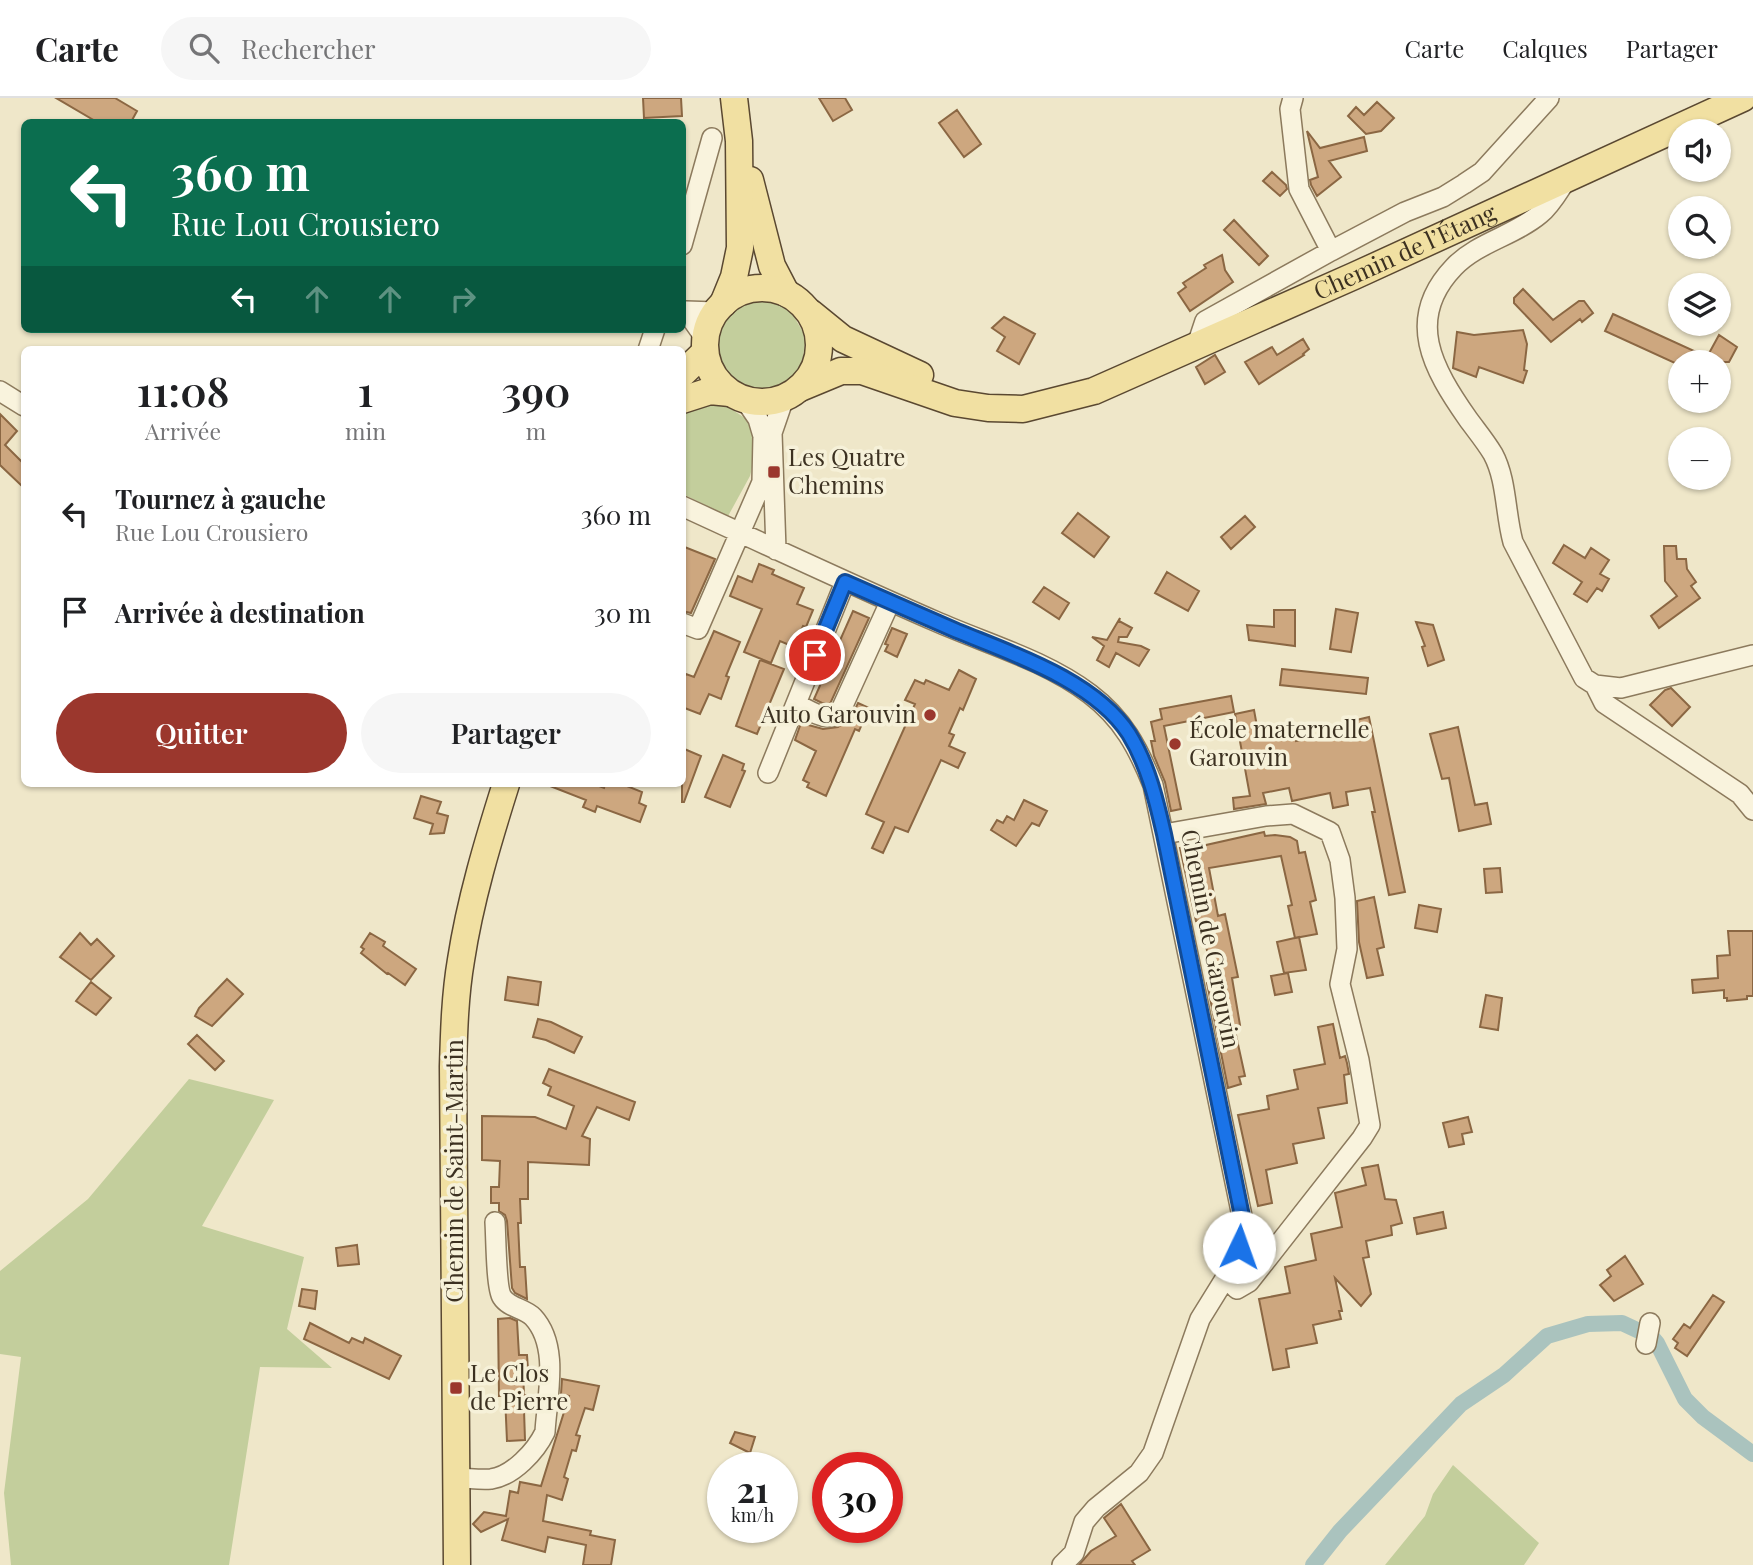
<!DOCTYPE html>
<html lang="fr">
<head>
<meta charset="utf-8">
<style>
  body { margin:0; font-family:"Playfair Display",serif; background:#f6f6f6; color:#202124; height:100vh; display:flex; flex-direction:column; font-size:26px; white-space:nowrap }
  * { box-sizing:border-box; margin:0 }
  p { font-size:23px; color:#757577 }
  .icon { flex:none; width:38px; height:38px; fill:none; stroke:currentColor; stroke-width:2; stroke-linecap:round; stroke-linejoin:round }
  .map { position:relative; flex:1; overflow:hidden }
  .side { position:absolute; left:21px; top:248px; width:665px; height:441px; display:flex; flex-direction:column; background:#fff; border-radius:10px; box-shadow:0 2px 5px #0004 }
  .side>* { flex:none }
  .top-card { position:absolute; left:21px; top:21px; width:665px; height:214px; border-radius:10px; box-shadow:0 2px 5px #0004; background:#0b6e4f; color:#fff; overflow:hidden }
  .buttons { position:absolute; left:1668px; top:21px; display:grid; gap:14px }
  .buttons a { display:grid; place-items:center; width:63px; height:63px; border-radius:50%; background:#fff; box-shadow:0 2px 5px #0004; font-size:35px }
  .speed { position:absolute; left:707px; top:1354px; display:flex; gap:14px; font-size:35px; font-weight:700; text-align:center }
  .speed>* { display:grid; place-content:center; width:91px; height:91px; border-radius:50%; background:#fff; box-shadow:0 2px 5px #0004; line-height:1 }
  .speed small { font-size:18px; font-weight:400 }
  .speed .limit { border:10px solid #d22; background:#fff; color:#111 }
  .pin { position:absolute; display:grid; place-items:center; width:60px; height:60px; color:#fff; margin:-30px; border:4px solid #fff; border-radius:50%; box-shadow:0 2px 7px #0007 }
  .me { position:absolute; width:77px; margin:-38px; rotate:3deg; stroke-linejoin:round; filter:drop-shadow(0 0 5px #0008) }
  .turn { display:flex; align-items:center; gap:24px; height:147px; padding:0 35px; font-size:32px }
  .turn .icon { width:91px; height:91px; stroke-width:2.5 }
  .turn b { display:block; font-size:49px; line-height:60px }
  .lanes { display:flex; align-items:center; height:66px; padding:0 35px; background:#0003; justify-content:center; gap:35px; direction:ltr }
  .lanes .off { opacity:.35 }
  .eta { display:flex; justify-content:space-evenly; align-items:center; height:119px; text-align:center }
  .eta b { font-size:42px; font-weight:600; line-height:49px }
  .button { display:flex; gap:14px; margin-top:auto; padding:14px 35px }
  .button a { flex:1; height:80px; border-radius:42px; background:#9b372d; color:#fff; font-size:28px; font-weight:600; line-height:80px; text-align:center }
  .button a+a { background:#f6f6f6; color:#202124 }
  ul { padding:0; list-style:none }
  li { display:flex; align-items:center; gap:21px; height:98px; padding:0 35px }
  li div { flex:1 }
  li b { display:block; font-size:26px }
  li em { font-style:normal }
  header { display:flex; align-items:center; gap:42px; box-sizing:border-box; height:98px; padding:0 35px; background:#fff; border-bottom:2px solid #e0e0e0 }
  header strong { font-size:33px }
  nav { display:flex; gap:38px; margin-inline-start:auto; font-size:24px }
  .search { width:490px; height:63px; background:#f6f6f6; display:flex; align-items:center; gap:18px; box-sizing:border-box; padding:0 24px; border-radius:38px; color:#757577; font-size:26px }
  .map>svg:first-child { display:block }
</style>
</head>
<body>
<header>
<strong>Carte</strong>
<div class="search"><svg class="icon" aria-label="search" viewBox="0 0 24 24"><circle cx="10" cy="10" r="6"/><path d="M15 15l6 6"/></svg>Rechercher</div>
<nav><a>Carte</a><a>Calques</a><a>Partager</a></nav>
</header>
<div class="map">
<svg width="1753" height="1467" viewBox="0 0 1753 1467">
  <rect width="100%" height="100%" fill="#efe7c9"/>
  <path fill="#c3ce9c" d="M765 202 790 212 806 239 802 265 789 283 768 292 750 291 733 285 717 265 715 244 721 225 738 207Z
    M706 301 725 307 748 322 757 350 750 378 727 420 723 416 683 396V313Z
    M189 981 274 1002 202 1128 304 1159 287 1231 332 1270 260 1269 229 1467H11L4 1395 21 1259 0 1256V1173L88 1101Z
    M1453 1367 1539 1445 1524 1467H1385L1425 1418 1433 1396Z"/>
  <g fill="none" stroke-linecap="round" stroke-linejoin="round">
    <path stroke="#aac3be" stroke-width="16" d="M1313 1467 1340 1433 1461 1306 1504 1277 1547 1238 1588 1226 1622 1225 1652 1239 1657 1245 1685 1301 1703 1319 1753 1356"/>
  </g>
  <path fill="#cda77f" stroke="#8b6743" stroke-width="2" d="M56 0H115L137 13 131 24H97Z
    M643 0H681L682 18 644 20Z
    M819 0H845L852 12 833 23Z
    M1377 4 1394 20 1381 33 1366 36 1348 18 1356 9 1364 17Z
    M957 12 981 46 964 59 939 25Z
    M1307 33 1320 50 1364 39 1367 53 1329 63 1341 79 1317 98 1311 87 1310 82 1318 79Z
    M1272 74 1286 87 1287 91 1280 98 1263 83Z
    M1234 122 1268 158 1259 167 1224 132Z
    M1222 157 1225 172 1233 184 1190 213 1178 195 1186 189 1183 185 1206 170 1204 167Z
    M1523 191 1553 222 1579 203H1584L1593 215 1582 224 1580 221 1551 244 1514 205V200Z
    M1613 216 1707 259 1719 237 1737 249 1729 264H1678L1677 266 1605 233Z
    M1004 219 1035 236 1019 266 997 253 1005 239 992 230Z
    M1523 232 1527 246 1524 272 1527 273 1523 285 1479 269 1476 279 1453 270 1457 234 1474 237Z
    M1303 241 1309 251 1303 256 1304 257 1259 286 1245 264 1272 249 1277 257Z
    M1215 257 1225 274 1205 286 1196 269Z
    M0 316 17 333 5 347 24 366V390L0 367Z
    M1078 415 1109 439 1094 459 1062 435Z
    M1245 418 1255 429 1231 451 1221 439Z
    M1564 447 1585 460 1591 450 1609 462 1600 476 1609 481 1602 493 1597 490 1587 504 1574 496 1582 484 1553 465Z
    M682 448 715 461 691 515 682 513Z
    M1664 448H1676L1677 461H1686L1687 471 1696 484 1691 488 1700 500 1659 530 1651 518 1677 498 1665 483Z
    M759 466 774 472 772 476 804 490 797 506 813 512 806 529 803 528 794 549 780 543 771 565 744 554 762 511 730 498 738 478 752 484Z
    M1167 474 1199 493 1188 513 1155 495Z
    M1044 489 1069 505 1059 521 1033 504Z
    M1336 511 1358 515 1351 554 1330 551Z
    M1274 512H1295V548L1249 542 1247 527 1274 529Z
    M853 513 869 520 830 606 822 605 814 601Z
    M1120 520 1119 523 1132 530 1127 539H1119L1118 544 1141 548 1149 552 1139 568 1116 555 1109 569 1097 562 1104 548 1092 539 1107 542Z
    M1416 524 1433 527 1444 562 1428 568 1422 549 1425 548Z
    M892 530 907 536 897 559 885 553 888 547 885 546Z
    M714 533 740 544 726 578 729 579 721 601 709 596 700 616 682 609V584L686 576 694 579Z
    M760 562 784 571 757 636 736 628Z
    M1282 571 1368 580 1366 596 1280 587Z
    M959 572 976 581 963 612 960 610 949 635 954 637 949 648 965 655 958 670 941 662 908 734 895 729 883 755 872 750 884 724 866 716 915 606 905 602 915 582 924 586 926 582 949 592Z
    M1671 590 1690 609 1672 628 1650 607 1665 592Z
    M1231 598 1234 614 1164 628 1181 711 1171 713 1165 684 1154 658 1151 643H1155L1151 624 1162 621 1160 611Z
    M858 605 869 610 859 633 855 631 826 698 807 689 809 685 803 682 816 653 795 642 801 625 823 631 838 629 851 620Z
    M1254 612 1258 634 1262 633 1263 636 1293 629 1296 643 1353 632 1352 623 1369 619 1405 794 1389 797 1372 714H1375L1370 690 1346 694 1348 707 1333 710 1330 695 1292 703 1289 690 1263 695 1266 706 1234 711 1233 700 1250 698 1235 616Z
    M1458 629 1475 707 1487 705 1491 726 1459 733 1449 680 1442 681 1430 636Z
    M682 650 701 658 684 704H682Z
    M723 657 744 666 742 672 745 673 730 709 705 699Z
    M545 686H594L604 690 605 686H622L642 694 639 705 646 708 640 724 597 708 595 714 583 709 586 702Z
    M421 698 441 704 437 715 448 718 444 735 430 736 433 726 414 720Z
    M1024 702 1047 713 1039 728 1032 725 1016 748 991 732 997 722 1003 725 1007 718 1014 722Z
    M1264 734 1265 738 1275 737 1290 739 1297 743 1299 755 1305 754 1316 802 1310 804 1317 836 1295 840 1288 808 1292 807 1281 758 1209 770 1218 818 1225 816 1238 879 1232 880 1240 927 1234 928 1245 978 1239 979 1241 986 1228 990 1207 885 1213 883 1201 822 1196 823 1180 750 1196 746 1197 749Z
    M1500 770 1502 794 1486 795 1484 771Z
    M1374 799 1384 849 1377 851 1383 877 1367 880 1359 844 1357 803Z
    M1419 807 1441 811 1437 834 1415 830Z
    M1728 833H1753V898H1747V901L1727 903V900H1724V892L1693 895 1692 882 1718 880 1717 858 1730 857Z
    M80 835 91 847 97 841 114 858 91 882 60 859Z
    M370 835 385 844 383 848 416 871 405 887 388 875 387 876 361 855 364 851 361 849Z
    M1299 839 1306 872 1284 875 1277 844Z
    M1288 875 1292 894 1275 897 1271 878Z
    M508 879 541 884 538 907 505 902Z
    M227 881 243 896 212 928 195 918 199 910Z
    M91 884 111 900 96 917 76 903Z
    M1486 897 1502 900 1498 932 1480 929Z
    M538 921 551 924 582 939 574 955 546 942 533 939Z
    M1333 926 1340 960 1345 958 1347 965 1349 976 1344 977 1347 1005 1318 1010 1324 1040 1293 1046 1297 1065 1266 1072 1272 1105 1258 1108 1238 1017 1269 1011 1267 998 1298 991 1294 972 1325 966 1318 929Z
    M197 937 224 963 215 972 188 946Z
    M549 971 635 1004 629 1022 597 1009 582 1038 590 1041 589 1067 528 1064V1101H520L521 1125H518L520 1169H525L527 1201 515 1195 512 1190 507 1123 505 1117 499 1113V1105H491V1089H499L500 1063 482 1062V1018L535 1019 566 1031 574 1008 548 997 551 989 543 985Z
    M1468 1019 1472 1034 1462 1036 1464 1046 1449 1049 1443 1025Z
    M1378 1067 1385 1101 1396 1102 1402 1125 1391 1128 1392 1137 1366 1143 1369 1159 1363 1160 1371 1196 1361 1208 1335 1180 1342 1213H1339L1341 1221 1313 1227 1317 1245 1286 1251 1289 1269 1273 1272 1259 1201 1290 1195 1285 1169 1316 1162 1311 1136 1342 1129 1335 1095 1366 1087 1362 1070Z
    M1443 1114 1446 1130 1417 1136 1414 1120Z
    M357 1147 359 1166 338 1168 336 1150Z
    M1625 1158 1643 1186 1614 1203 1600 1187 1611 1178 1607 1172Z
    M302 1191 317 1193 315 1211 299 1208Z
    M1713 1197 1724 1204 1687 1258 1675 1250 1678 1245 1673 1241 1684 1226 1690 1230Z
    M510 1220 517 1223 519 1257H527L528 1272H523L524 1297H529L530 1312H524L525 1342 507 1343 505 1298H499L498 1221Z
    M310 1225 349 1245 352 1240 363 1245 365 1240 401 1258 389 1281 304 1241Z
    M562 1281 599 1288 593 1312 585 1310 576 1337 580 1338 576 1353 572 1352 564 1379 568 1381 562 1402 547 1397 543 1423 591 1433 590 1437 615 1442 611 1467H583L586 1447 548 1439 545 1454 502 1442 508 1421 481 1434 473 1426 484 1414 506 1418 510 1393 518 1395 520 1384 541 1388 569 1298 561 1296Z
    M735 1334 755 1339 750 1355 730 1345Z
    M1121 1406 1150 1452 1132 1463 1135 1467H1079L1091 1453 1116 1438 1104 1420Z"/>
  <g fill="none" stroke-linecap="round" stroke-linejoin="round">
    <g stroke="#8c7a5d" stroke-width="22">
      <path id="minor" d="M1566 82C1558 94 1551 107 1540 116 1514 138 1478 144 1454 169 1404 221 1433 271 1468 321 1476 332 1486 344 1493 356 1507 382 1505 415 1513 444L1584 580 1595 587 1604 605 1740 696 1753 712
        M682 147 712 40
        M1331 153 1405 114 1443 99 1464 86 1482 74 1549 0
        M705 240 686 213 716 214
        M1197 247 1205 223 1331 153 1299 91 1290 11 1293 0
        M648 252 655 231
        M0 293 24 308
        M682 408C767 447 850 486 935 523 987 546 1045 562 1090 596 1123 621 1138 650 1153 687L1242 1118 1243 1135 1231 1171 1200 1221 1153 1355 1139 1375 1096 1410 1084 1424 1074 1455 1062 1467
        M776 452 772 335 784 300
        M682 525 698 531 762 384 763 338 758 321 745 302
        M1595 587 1621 590 1753 557
        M796 606C810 612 827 626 840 614L890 504
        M768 675 845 484
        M1164 736 1266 718 1293 716 1330 734 1340 762 1345 800 1347 851 1340 886 1359 962 1370 1027 1362 1040 1249 1184 1237 1191 1226 1180
        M1646 1246 1650 1225
        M456 1380C467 1380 480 1382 491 1381 513 1378 536 1353 545 1334 547 1298 560 1248 533 1219 524 1210 509 1210 502 1199 496 1190 496 1138 495 1124"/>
    </g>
    <g stroke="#5a4831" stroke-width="29">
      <g id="major">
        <path d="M750 82 772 168 786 195"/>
        <circle cx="762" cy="247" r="57"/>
        <path d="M723 206 734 179 740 150 739 43 734 0"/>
        <path d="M811 215 843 241 920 277"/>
        <path d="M682 276 705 254"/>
        <path id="s1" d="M800 290 841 273H862L955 305 988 310 1023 311 1094 293 1354 178 1743 0"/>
        <path d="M682 302 710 293 730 295"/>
        <path d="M457 1467 453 969C454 933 455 897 461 862 470 803 488 743 506 686"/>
      </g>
    </g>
    <use href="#minor" stroke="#f9f3dd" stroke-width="19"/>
    <use href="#major" stroke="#f1e0a2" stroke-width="26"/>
  </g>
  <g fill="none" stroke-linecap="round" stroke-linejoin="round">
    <g stroke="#114b97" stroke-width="18">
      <path id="route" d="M815 557 845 484C882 500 920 517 957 533 1013 556 1095 583 1129 636 1148 667 1156 701 1164 736L1242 1118 1243 1135 1239 1149"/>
    </g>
    <use href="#route" stroke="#1a73e8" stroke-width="12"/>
  </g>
  <g fill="#9b372d" stroke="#f6f1d9" stroke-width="2.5">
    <rect x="767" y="367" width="14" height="14" rx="3.5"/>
    <circle cx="930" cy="617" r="7"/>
    <circle cx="1175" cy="646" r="7"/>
    <rect x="449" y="1283" width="14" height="14" rx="3.5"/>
  </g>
  <g text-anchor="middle" stroke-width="7" stroke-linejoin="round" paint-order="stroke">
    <g font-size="24" fill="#3c3121" stroke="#f6f1d9">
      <text dy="8" stroke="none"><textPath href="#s1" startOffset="646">Chemin de l’Étang</textPath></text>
      <text transform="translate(1210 841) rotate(79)" y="8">Chemin de Garouvin</text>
      <text transform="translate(455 1073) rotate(-90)" y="8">Chemin de Saint-Martin</text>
    </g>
    <g font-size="24" fill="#3c3121" stroke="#f6f1d9" text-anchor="start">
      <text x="788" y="368">Les Quatre<tspan x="788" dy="28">Chemins</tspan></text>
      <text x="916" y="625" text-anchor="end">Auto Garouvin</text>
      <text x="1189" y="640">École maternelle<tspan x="1189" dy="28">Garouvin</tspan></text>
      <text x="470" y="1284">Le Clos<tspan x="470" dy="28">de Pierre</tspan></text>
    </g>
  </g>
</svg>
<div class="buttons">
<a><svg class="icon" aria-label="sound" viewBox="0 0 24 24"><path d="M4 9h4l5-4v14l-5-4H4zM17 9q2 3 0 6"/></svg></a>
<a><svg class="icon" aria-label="search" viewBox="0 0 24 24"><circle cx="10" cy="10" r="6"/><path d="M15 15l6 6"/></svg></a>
<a><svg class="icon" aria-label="layers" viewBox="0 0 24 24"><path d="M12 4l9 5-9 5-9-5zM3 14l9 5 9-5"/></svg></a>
<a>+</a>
<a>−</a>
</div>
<div class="speed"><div>21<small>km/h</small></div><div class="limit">30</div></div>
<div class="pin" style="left:815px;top:557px;background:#d93025"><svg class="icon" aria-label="arrive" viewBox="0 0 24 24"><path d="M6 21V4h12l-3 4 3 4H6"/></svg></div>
<svg class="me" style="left:1239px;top:1149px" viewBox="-20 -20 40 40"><circle r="19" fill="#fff"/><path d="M0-13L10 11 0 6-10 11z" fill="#1a73e8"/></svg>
<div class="top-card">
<div class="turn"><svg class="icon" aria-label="left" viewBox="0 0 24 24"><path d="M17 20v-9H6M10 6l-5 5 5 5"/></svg><div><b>360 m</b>Rue Lou Crousiero</div></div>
<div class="lanes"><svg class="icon" aria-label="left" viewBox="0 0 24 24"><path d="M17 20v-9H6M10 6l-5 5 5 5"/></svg><svg class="icon off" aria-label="ahead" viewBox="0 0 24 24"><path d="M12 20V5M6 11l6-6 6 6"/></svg><svg class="icon off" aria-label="ahead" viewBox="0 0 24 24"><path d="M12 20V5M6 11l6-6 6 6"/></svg><svg class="icon off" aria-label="right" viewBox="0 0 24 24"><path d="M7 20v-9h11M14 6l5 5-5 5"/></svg></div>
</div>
<section class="side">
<div class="eta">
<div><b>11:08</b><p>Arrivée</p></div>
<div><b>1</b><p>min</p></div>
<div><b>390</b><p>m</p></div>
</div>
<ul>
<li><svg class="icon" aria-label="left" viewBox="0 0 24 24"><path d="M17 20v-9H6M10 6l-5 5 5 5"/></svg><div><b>Tournez à gauche</b><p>Rue Lou Crousiero</p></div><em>360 m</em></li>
<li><svg class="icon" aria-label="arrive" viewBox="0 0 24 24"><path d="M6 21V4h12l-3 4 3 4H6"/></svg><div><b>Arrivée à destination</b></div><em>30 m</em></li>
</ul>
<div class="button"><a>Quitter</a><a>Partager</a></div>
</section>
</div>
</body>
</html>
